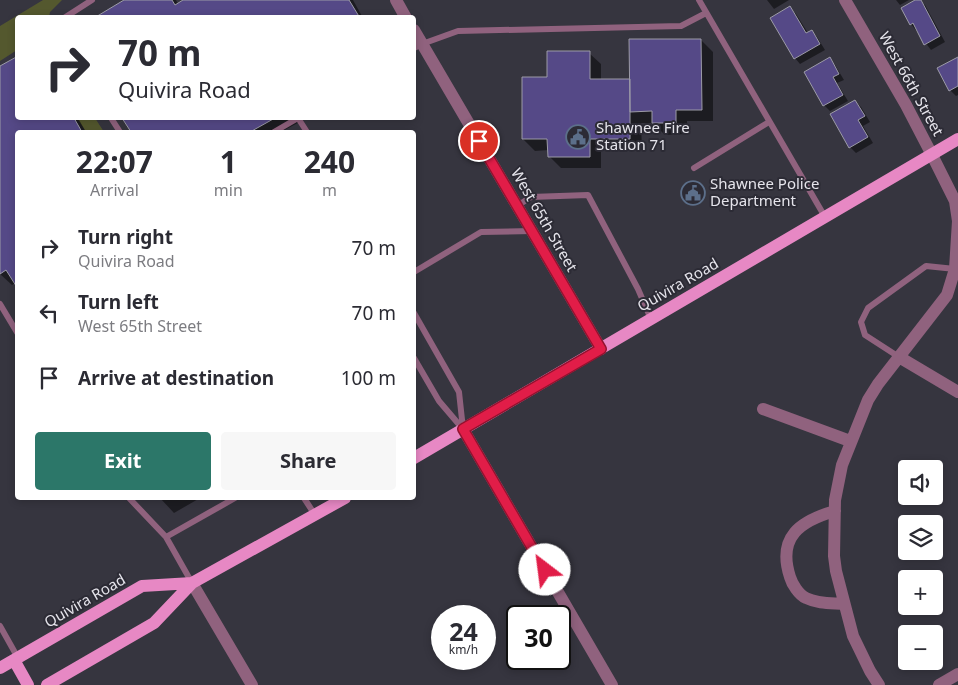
<!DOCTYPE html>
<html lang="en">
<head>
<meta charset="utf-8">
<style>
  body { margin:0; font-family:"Noto Sans",sans-serif; background:#f7f7f7; color:#2b2b33; height:100vh; display:flex; flex-direction:column; font-size:19px; white-space:nowrap }
  * { box-sizing:border-box; margin:0 }
  p { font-size:16px; color:#7c7c81 }
  .icon { flex:none; width:28px; height:28px; fill:none; stroke:currentColor; stroke-width:2; stroke-linecap:round; stroke-linejoin:round }
  .map { position:relative; flex:1; overflow:hidden }
  .sheet { position:absolute; left:15px; top:130px; width:401px; height:370px; display:flex; flex-direction:column; background:#fff; border-radius:5px; box-shadow:0 2px 8px #0003 }
  .sheet>* { flex:none }
  .guide { position:absolute; left:15px; top:15px; width:401px; height:105px; border-radius:5px; box-shadow:0 2px 8px #0003; background:#fff; color:#2b2b33; overflow:hidden }
  .controls { position:absolute; left:898px; top:460px; display:grid; gap:10px }
  .controls a { display:grid; place-items:center; width:45px; height:45px; border-radius:5px; background:#fff; box-shadow:0 2px 8px #0003; font-size:25px }
  .speed { position:absolute; left:431px; top:605px; display:flex; gap:10px; font-size:25px; font-weight:700; text-align:center }
  .speed>* { display:grid; place-content:center; width:65px; height:65px; border-radius:50%; background:#fff; box-shadow:0 2px 8px #0003; line-height:1 }
  .speed small { font-size:12px; font-weight:400 }
  .speed .limit { border:2px solid #111; border-radius:8px; background:#fff; color:#111 }
  .pin { position:absolute; display:grid; place-items:center; width:42px; height:42px; color:#fff; margin:-21px; border:2px solid #fff; border-radius:50%; box-shadow:0 1px 5px #0007 }
  .me { position:absolute; width:55px; margin:-28px; rotate:330deg; stroke-linejoin:round; filter:drop-shadow(0 0 4px #0008) }
  .turn { display:flex; align-items:center; gap:18px; height:105px; padding:0 20px; font-size:22px }
  .turn .icon { width:65px; height:65px; stroke-width:2.5 }
  .turn b { display:block; font-size:35px; line-height:42px }
  .eta { display:flex; justify-content:space-evenly; align-items:center; height:85px; text-align:center }
  .eta b { font-size:30px; font-weight:700; line-height:35px }
  .primary-button { display:flex; gap:10px; margin-top:auto; padding:10px 20px }
  .primary-button a { flex:1; height:58px; border-radius:5px; background:#2c7769; color:#fff; font-size:20px; font-weight:700; line-height:58px; text-align:center }
  .primary-button a+a { background:#f7f7f7; color:#2b2b33 }
  ul { padding:0; list-style:none }
  li { display:flex; align-items:center; gap:15px; height:65px; padding:0 20px }
  li div { flex:1 }
  li b { display:block; font-size:19px }
  li em { font-style:normal }
  .map>svg:first-child { display:block }
</style>
</head>
<body>
<div class="map">
<svg width="958" height="685" viewBox="0 0 958 685">
  <rect width="100%" height="100%" fill="#36353f"/>
  <path fill="#54582e" d="M43 0H62L50 12 49 17 18 18 17 50 0 61V26Z
    M77 118H95L104 132H86Z"/>
  <path fill="#0007" d="M126 0H176L178 4 185 0H353L363 18H96Z
    M767 0H789L774 9Z
    M896 0H909L900 5Z
    M918 0 925 5 945 42 931 50 911 24Z
    M790 8 796 14 808 33 812 31 817 37 825 50 800 64 795 58Z
    M701 40 713 52V121H687V134L665 135 653 123H641L642 150H601V168H561L549 156V150L535 151 523 139 548 78 589 53 601 64V80H631Z
    M958 58V95L956 96 950 90Z
    M829 59 835 65 844 80 837 83 848 101 830 111 824 105Z
    M0 68 18 118H78L86 132H18L15 283 12 285 0 274Z
    M855 101 861 107 870 122 863 126 873 143 856 153 850 147Z
    M124 118H307L281 132H133Z
    M160 498H200L174 513Z"/>
  <path fill="#554987" stroke="#9c9ba7" d="M124 0H172L175 5 183 0H349L360 18H94Z
    M915 0H921L940 36 924 45 913 23 910 25 901 8Z
    M790 6 806 33 812 30 820 44 794 59 770 18Z
    M629 39H701L702 110H676V123H652V111L630 112Z
    M547 51H590V79H630V139H590V157H548L547 139H522V77H547Z
    M18 56V118H74L82 132H18V289L6 270 0 274V66Z
    M830 57 839 74 833 77 843 95 823 106 804 72Z
    M958 57V86L949 91 937 68Z
    M855 100 865 116 858 120 868 137 849 148 830 114Z
    M122 118H275L250 132H131Z"/>
  <g fill="none" stroke-linecap="round" stroke-linejoin="round">
    <path stroke="#90627e" stroke-width="6" d="M699 0 825 217
      M64 18 92 0
      M414 48 422 44 458 31 681 26 706 13
      M111 118 120 132
      M274 132 298 118 307 132
      M694 168 769 122
      M517 206 531 197 588 195 638 289 651 319
      M414 272 481 232 532 231
      M0 304 18 334
      M414 313 459 392 463 429
      M899 357 865 335 861 322 868 308 926 266 955 269
      M414 358 439 401 462 428
      M129 498 166 537
      M304 498 315 515
      M192 583 166 537 235 498
      M0 626 18 658"/>
    <path stroke="#90627e" stroke-width="12" d="M396 0 406 18
      M845 0 906 105 932 155 955 201 958 221 955 269 947 295 878 384 868 400 842 465 835 500 834 556 836 571 853 636 870 671 879 685
      M414 30 601 349
      M899 357 958 392
      M763 409 850 441
      M463 429 612 685
      M835 511C800 521 777 537 790 577 792 584 799 595 806 598 818 604 831 603 844 604
      M192 583 252 685
      M939 685 958 674"/>
    <path stroke="#e788c4" stroke-width="12" d="M414 458 958 139
      M14 660 28 685
      M0 668 142 586 192 583
      M47 685 154 623 192 583 345 498"/>
  </g>
  <g fill="none" stroke-linecap="round" stroke-linejoin="round">
    <g stroke="#92132f" stroke-width="12">
      <path id="route" d="M479 141 601 349 463 429 545 570"/>
    </g>
    <use href="#route" stroke="#e11d48" stroke-width="9"/>
  </g>
  <defs>
    <g id="civic-ring" transform="scale(1.25)"><circle r="9.5" fill="#2c2b35" stroke="#5c6f8a" stroke-width="1.5"/><path d="M-.6-6.5H3V-4.5H.6V-3L4-1V1h2V6H-6V1h2V-1L-.6-3ZM-1.2 2.5V6h2.4V2.5Z" fill="#5c6f8a"/></g>
  </defs>
  <g fill-rule="evenodd">
    <use href="#civic-ring" x="578" y="137"/>
    <use href="#civic-ring" x="693" y="193"/>
  </g>
  <g text-anchor="middle" stroke-width="4" stroke-linejoin="round" paint-order="stroke">
    <g font-size="15" fill="#e5e4eb" stroke="#2c2b35">
      <text transform="translate(911 84) rotate(61)" y="5">West 66th Street</text>
      <text transform="translate(544 220) rotate(60)" y="5">West 65th Street</text>
      <text transform="translate(678 285) rotate(-30)" y="5">Quivira Road</text>
      <text transform="translate(85 601) rotate(-30)" y="5">Quivira Road</text>
    </g>
    <g font-size="15" fill="#e5e4eb" stroke="#2c2b35" text-anchor="start">
      <text x="596" y="133">Shawnee Fire<tspan x="596" dy="17">Station 71</tspan></text>
      <text x="710" y="189">Shawnee Police<tspan x="710" dy="17">Department</tspan></text>
    </g>
  </g>
</svg>
<div class="controls">
<a><svg class="icon" aria-label="sound" viewBox="0 0 24 24"><path d="M4 9h4l5-4v14l-5-4H4zM17 9q2 3 0 6"/></svg></a>
<a><svg class="icon" aria-label="layers" viewBox="0 0 24 24"><path d="M12 4l9 5-9 5-9-5zM3 14l9 5 9-5"/></svg></a>
<a>+</a>
<a>−</a>
</div>
<div class="speed"><div>24<small>km/h</small></div><div class="limit">30</div></div>
<div class="pin" style="left:479px;top:141px;background:#d93025"><svg class="icon" aria-label="arrive" viewBox="0 0 24 24"><path d="M6 21V4h12l-3 4 3 4H6"/></svg></div>
<svg class="me" style="left:545px;top:570px" viewBox="-20 -20 40 40"><circle r="19" fill="#fff"/><path d="M0-13L10 11 0 6-10 11z" fill="#e11d48"/></svg>
<div class="guide">
<div class="turn"><svg class="icon" aria-label="right" viewBox="0 0 24 24"><path d="M7 20v-9h11M14 6l5 5-5 5"/></svg><div><b>70 m</b>Quivira Road</div></div>
</div>
<section class="sheet">
<div class="eta">
<div><b>22:07</b><p>Arrival</p></div>
<div><b>1</b><p>min</p></div>
<div><b>240</b><p>m</p></div>
</div>
<ul>
<li><svg class="icon" aria-label="right" viewBox="0 0 24 24"><path d="M7 20v-9h11M14 6l5 5-5 5"/></svg><div><b>Turn right</b><p>Quivira Road</p></div><em>70 m</em></li>
<li><svg class="icon" aria-label="left" viewBox="0 0 24 24"><path d="M17 20v-9H6M10 6l-5 5 5 5"/></svg><div><b>Turn left</b><p>West 65th Street</p></div><em>70 m</em></li>
<li><svg class="icon" aria-label="arrive" viewBox="0 0 24 24"><path d="M6 21V4h12l-3 4 3 4H6"/></svg><div><b>Arrive at destination</b></div><em>100 m</em></li>
</ul>
<div class="primary-button"><a>Exit</a><a>Share</a></div>
</section>
</div>
</body>
</html>
